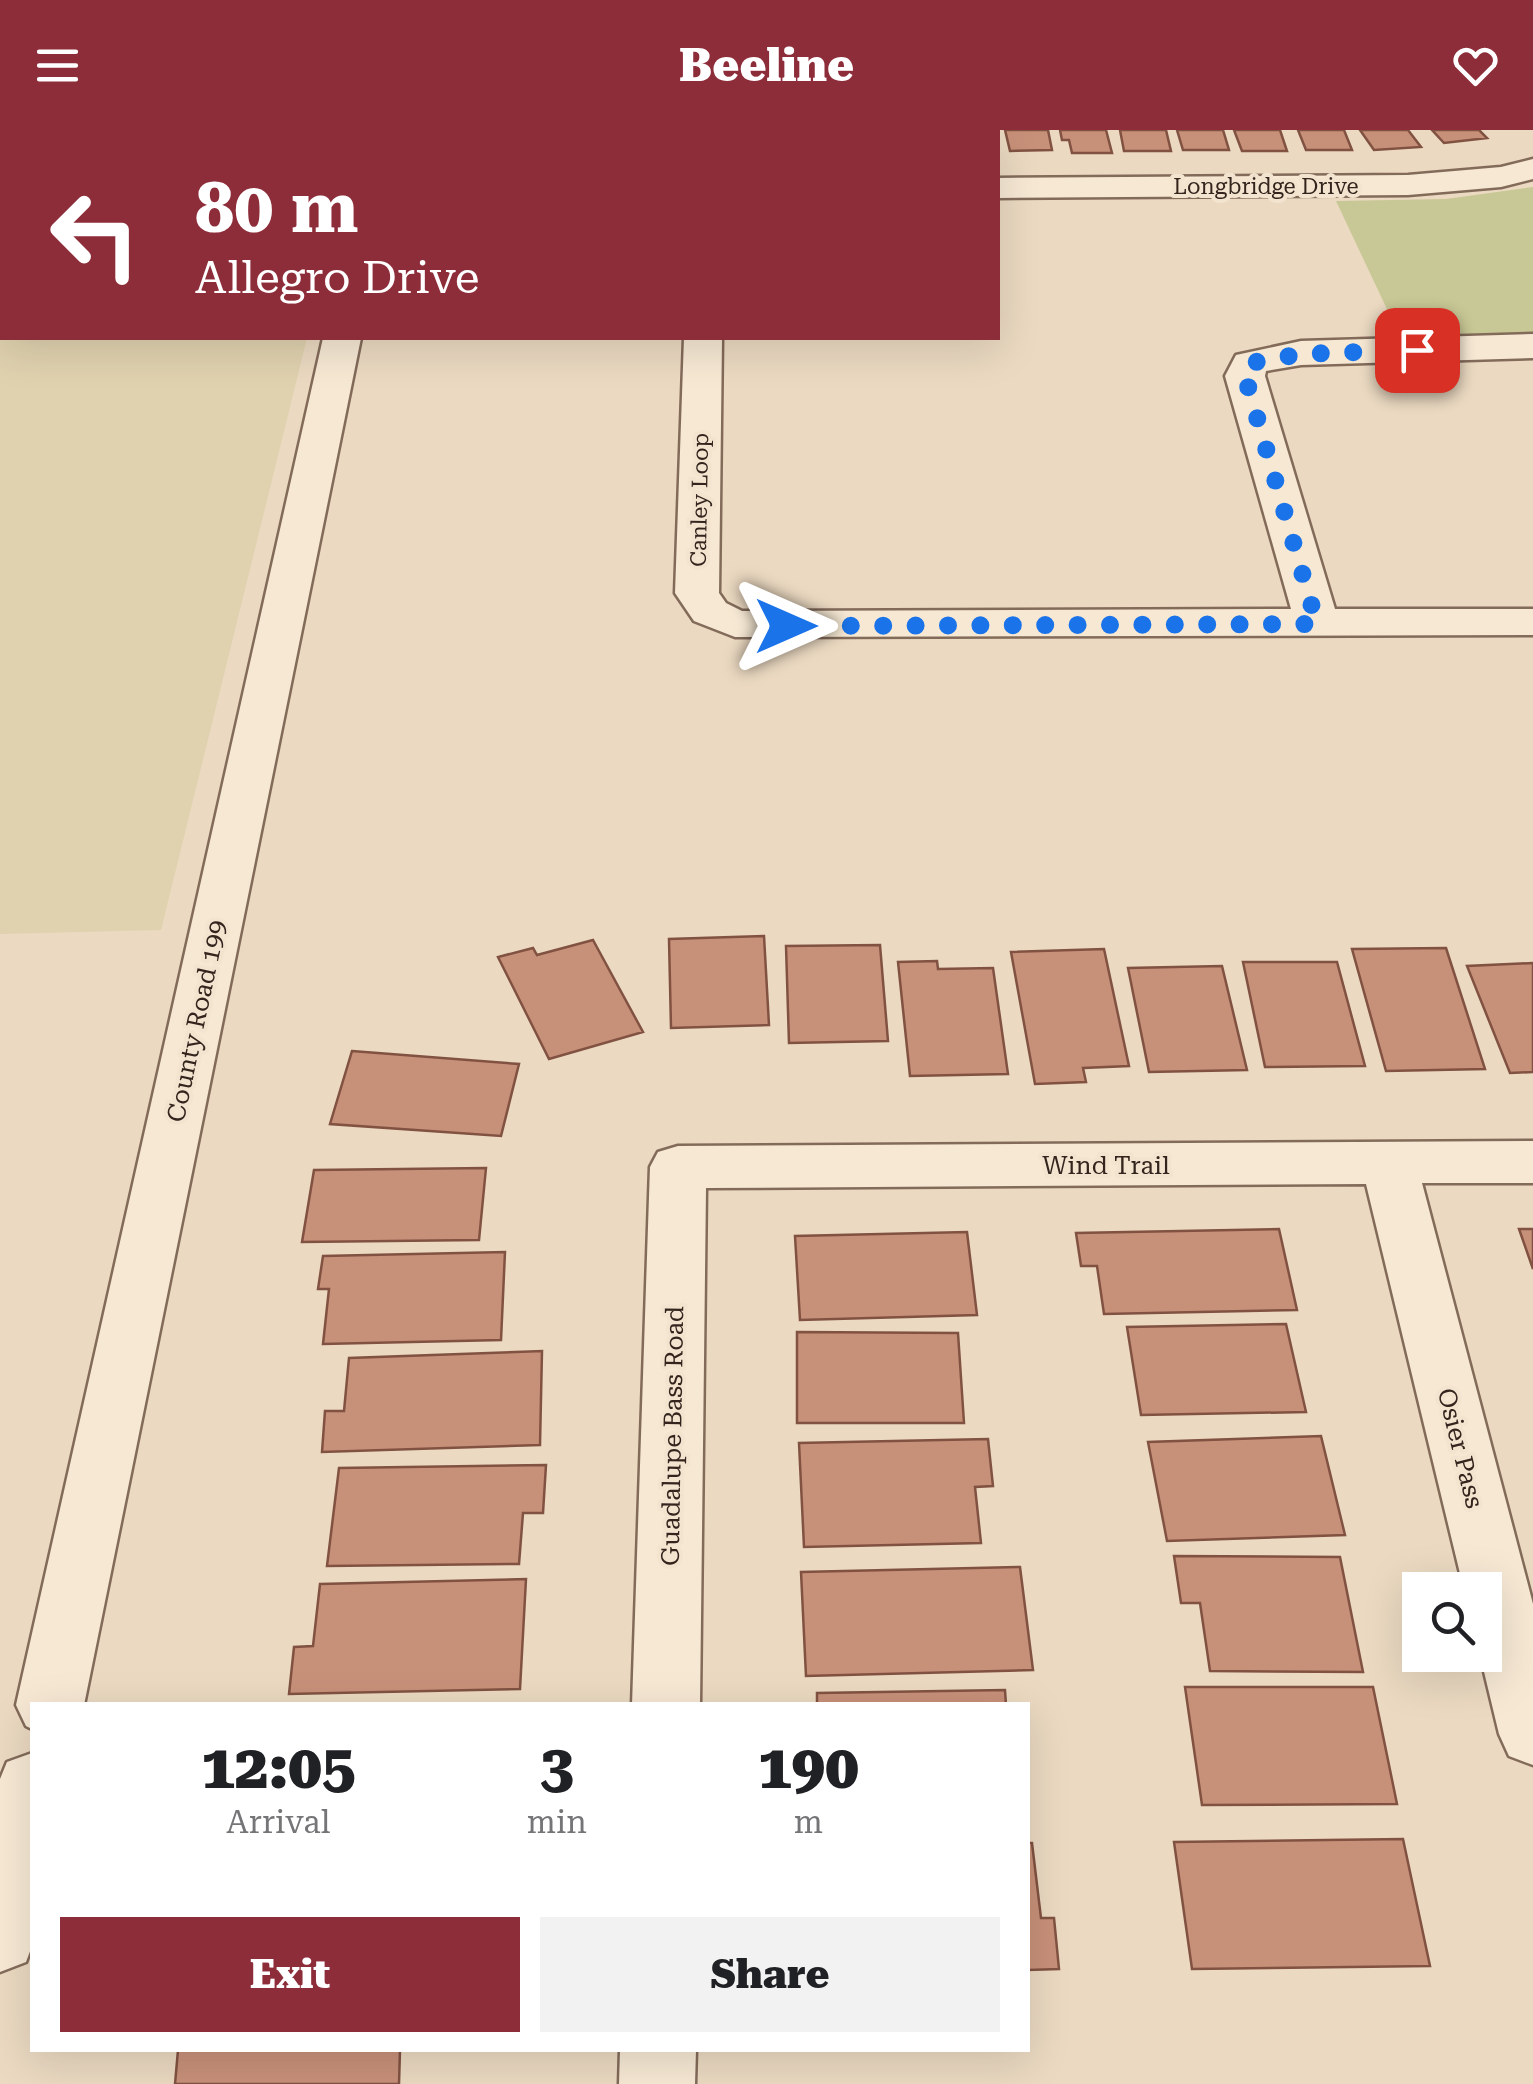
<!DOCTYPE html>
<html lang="en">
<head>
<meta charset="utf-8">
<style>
  body { margin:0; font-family:"Roboto Serif",serif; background:#f2f2f2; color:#202124; height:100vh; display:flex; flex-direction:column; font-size:38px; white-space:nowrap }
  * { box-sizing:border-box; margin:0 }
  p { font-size:32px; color:#757577 }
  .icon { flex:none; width:55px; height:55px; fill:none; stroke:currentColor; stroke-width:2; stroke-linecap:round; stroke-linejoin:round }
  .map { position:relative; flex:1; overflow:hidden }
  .details { position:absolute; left:30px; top:1572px; width:1000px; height:350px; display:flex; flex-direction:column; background:#fff; border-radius:0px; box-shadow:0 10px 40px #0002 }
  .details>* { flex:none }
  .guide { position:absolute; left:0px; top:0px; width:1000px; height:210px; box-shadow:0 10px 40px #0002; background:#8e2d3a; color:#fff; overflow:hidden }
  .fabs { position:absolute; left:1402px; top:1442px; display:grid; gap:20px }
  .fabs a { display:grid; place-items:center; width:100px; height:100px; border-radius:0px; background:#fff; box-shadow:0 10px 40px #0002; font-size:50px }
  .pin { position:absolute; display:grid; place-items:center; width:85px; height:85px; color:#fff; margin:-42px; border-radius:20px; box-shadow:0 5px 15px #0006 }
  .me { position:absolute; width:110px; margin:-55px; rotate:90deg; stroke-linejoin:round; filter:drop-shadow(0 0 8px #0008) }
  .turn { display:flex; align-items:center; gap:35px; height:210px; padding:0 30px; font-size:45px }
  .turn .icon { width:130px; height:130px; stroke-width:2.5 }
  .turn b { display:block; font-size:70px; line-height:85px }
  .eta { display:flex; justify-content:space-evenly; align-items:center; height:170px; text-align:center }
  .eta b { font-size:60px; font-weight:800; line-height:70px }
  .primary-button { display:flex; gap:20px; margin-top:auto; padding:20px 30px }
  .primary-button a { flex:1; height:115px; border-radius:0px; background:#8e2d3a; color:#fff; font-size:40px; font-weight:800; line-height:115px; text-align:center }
  .primary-button a+a { background:#f2f2f2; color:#202124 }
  header { display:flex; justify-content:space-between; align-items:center; height:130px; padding:0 30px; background:#8e2d3a; color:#fff; font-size:45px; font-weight:800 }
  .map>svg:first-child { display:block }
</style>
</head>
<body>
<header><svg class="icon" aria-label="menu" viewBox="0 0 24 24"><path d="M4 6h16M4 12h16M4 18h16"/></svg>Beeline<svg class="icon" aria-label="heart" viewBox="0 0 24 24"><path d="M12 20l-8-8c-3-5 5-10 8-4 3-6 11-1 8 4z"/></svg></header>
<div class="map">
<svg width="1533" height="1954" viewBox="0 0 1533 1954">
  <rect width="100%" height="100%" fill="#ebd9c1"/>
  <path fill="#e0d2af" d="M0 0H358L2 2V208H307L161 800 0 804Z"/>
  <path fill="#c8c896" d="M1533 57V207L1402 211 1336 71 1446 69Z"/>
  <path fill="#c79079" stroke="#815241" stroke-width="2.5" d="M1005 0H1048L1052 20 1010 21Z
    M1060 0H1106L1112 23H1072L1069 10H1062Z
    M1120 0H1166L1171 21H1124Z
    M1177 0H1223L1229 20H1183Z
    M1234 0H1280L1287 21H1242Z
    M1298 0H1344L1352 20H1306Z
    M1360 0H1408L1421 17 1374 20Z
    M1432 0H1479L1487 8 1444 13Z
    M764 806 769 895 671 898 669 809Z
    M593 810 643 902 549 929 498 827 533 818 537 825Z
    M880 815 888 911 789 913 786 816Z
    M1446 818 1485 939 1386 941 1352 819Z
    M1104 819 1129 936 1083 938 1086 952 1035 954 1011 822Z
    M937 831 938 839 993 838 1008 944 910 946 898 832Z
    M1243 832H1337L1365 936 1265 937Z
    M1533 833V942L1510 943 1467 836Z
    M1222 836 1247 940 1149 942 1128 838Z
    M352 921 519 934 501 1006 330 994Z
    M486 1038 479 1110 302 1112 314 1040Z
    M1279 1099 1297 1180 1104 1184 1097 1136H1081L1076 1103Z
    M1519 1099H1533V1139Z
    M967 1102 977 1185 800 1190 795 1106Z
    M505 1122 501 1210 323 1214 329 1159H318L323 1126Z
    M1286 1194 1306 1282 1141 1285 1127 1197Z
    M797 1202 958 1203 964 1293H797Z
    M542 1221 540 1315 322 1322 325 1281H344L349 1228Z
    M1321 1306 1345 1405 1167 1411 1148 1312Z
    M988 1309 993 1356 975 1357 981 1413 804 1417 799 1313Z
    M546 1335 543 1383H523L519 1434 327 1436 339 1338Z
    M1174 1426 1340 1427 1363 1542 1210 1541 1200 1473H1181Z
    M1020 1437 1033 1540 806 1546 801 1442Z
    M526 1449 520 1559 289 1564 294 1517 313 1516 320 1454Z
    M1185 1557H1373L1397 1674 1202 1675Z
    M1005 1560 1006 1575H817V1563Z
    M1403 1709 1430 1836 1192 1839 1174 1712Z
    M1028 1713H1032L1041 1788H1054L1059 1839 1028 1840Z
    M178 1920H400L399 1954H175Z"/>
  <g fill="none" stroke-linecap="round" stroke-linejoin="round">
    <g stroke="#836b5a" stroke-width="5">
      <path id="minor" d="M691 0H725V2H691Z
        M1533 29V49L1501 57 1408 65 998 68V48L1408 45 1501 37Z
        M1533 204V228L1301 235 1266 241 1265 246 1335 479H1533V505L735 507 694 491 675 463 684 208H722L719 463 726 473 742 481 1291 479 1225 246 1236 225 1301 211Z
        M323 208H361L84 1575H32V1599L26 1596 16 1575Z
        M1533 1011V1053H1422L1533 1474V1635L1509 1626 1499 1604 1480 1525H1485V1460H1464L1366 1054 706 1058 700 1575H632L650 1037 658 1022 678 1016Z
        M32 1623V1816L26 1832 0 1842V1649L7 1632Z
        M620 1920H696L695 1954H619Z"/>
    </g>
    <use href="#minor" fill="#f6e8d3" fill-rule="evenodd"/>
  </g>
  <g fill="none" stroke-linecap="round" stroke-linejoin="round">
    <path stroke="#1a73e8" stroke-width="18" stroke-dasharray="0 32.4" d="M786 496 1317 494 1245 246 1250 233 1301 224 1417 220"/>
  </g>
  <g text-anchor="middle" stroke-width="8" stroke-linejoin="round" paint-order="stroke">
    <g font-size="22" fill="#33251d" stroke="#f3e4d0">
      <text x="1266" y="64">Longbridge Drive</text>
      <text transform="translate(699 370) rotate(-89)" y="8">Canley Loop</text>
    </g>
    <g font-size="25" fill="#33251d" stroke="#f3e4d0">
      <text transform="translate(196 891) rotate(-78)" y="9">County Road 199</text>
      <text x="1106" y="1044">Wind Trail</text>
      <text transform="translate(672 1306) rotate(-89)" y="9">Guadalupe Bass Road</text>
      <text transform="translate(1461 1318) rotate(76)" y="9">Osier Pass</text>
    </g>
  </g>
</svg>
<div class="fabs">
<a><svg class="icon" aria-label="search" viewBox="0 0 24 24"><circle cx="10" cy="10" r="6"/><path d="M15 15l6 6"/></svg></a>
</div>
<div class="pin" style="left:1417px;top:220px;background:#d93025"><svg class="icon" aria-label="arrive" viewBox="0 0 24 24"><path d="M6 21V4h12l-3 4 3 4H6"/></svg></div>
<svg class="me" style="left:786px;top:496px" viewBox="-20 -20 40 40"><path d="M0-17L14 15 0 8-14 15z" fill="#1a73e8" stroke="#fff" stroke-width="4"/></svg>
<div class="guide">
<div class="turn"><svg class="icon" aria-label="left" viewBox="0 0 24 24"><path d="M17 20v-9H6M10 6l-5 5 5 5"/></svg><div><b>80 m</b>Allegro Drive</div></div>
</div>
<section class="details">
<div class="eta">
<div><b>12:05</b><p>Arrival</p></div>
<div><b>3</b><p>min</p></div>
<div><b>190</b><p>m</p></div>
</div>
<div class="primary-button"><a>Exit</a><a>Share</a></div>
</section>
</div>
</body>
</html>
